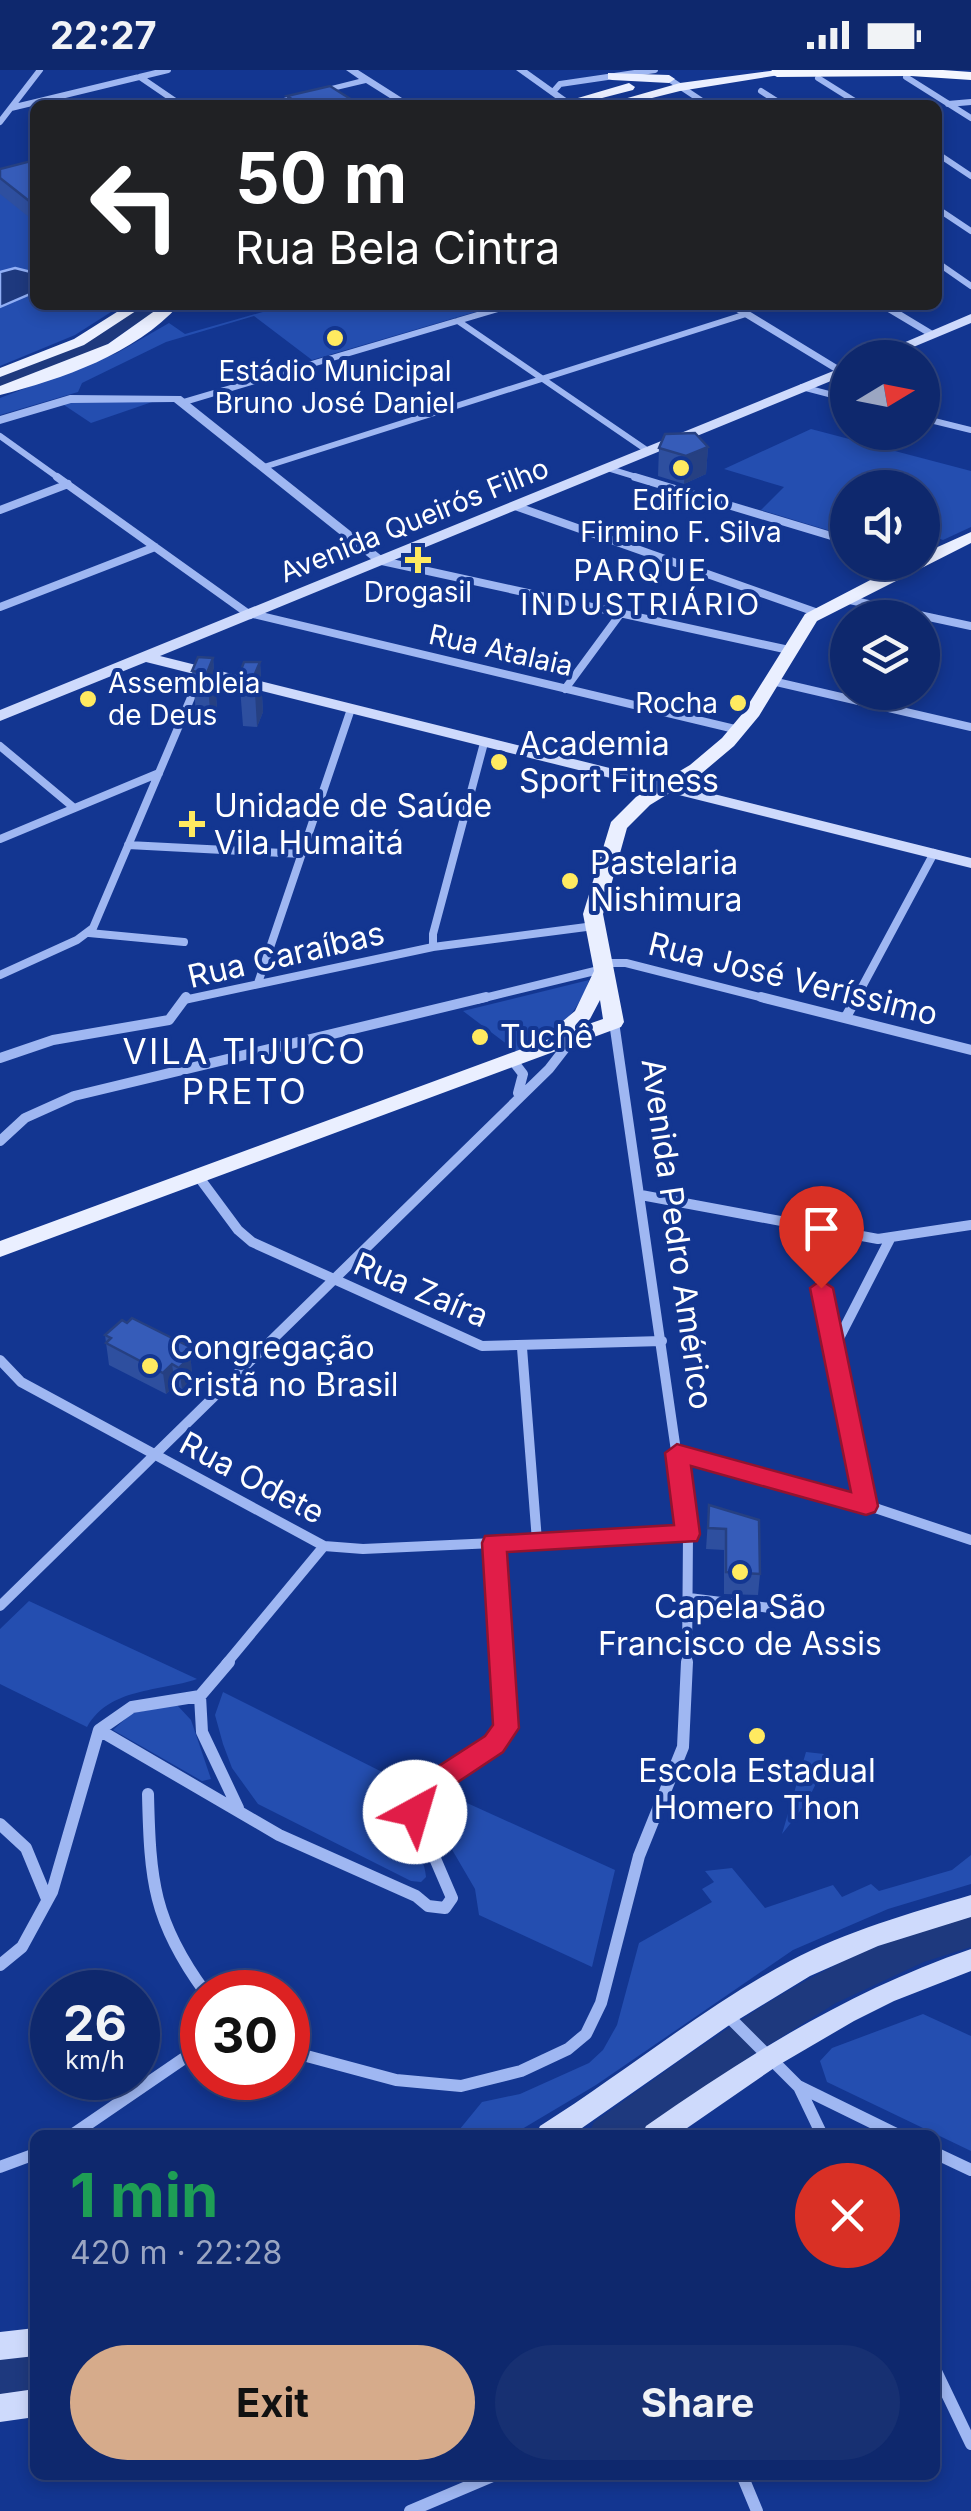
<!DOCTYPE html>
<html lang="en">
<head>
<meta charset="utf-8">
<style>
  body { margin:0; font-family:Inter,sans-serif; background:#173072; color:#f1f3f6; height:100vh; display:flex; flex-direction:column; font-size:38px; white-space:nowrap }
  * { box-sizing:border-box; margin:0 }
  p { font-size:32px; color:#9ba6c2 }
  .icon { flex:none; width:55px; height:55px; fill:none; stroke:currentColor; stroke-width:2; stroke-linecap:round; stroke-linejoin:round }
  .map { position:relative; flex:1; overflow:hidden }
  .drawer { position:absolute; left:30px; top:2060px; width:910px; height:350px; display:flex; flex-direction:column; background:#0e286d; border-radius:15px; box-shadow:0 5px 15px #0003,0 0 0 2px #2e4480 }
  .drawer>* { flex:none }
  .hud { position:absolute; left:30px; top:30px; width:912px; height:210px; border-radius:15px; box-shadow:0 5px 15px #0003,0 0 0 2px #2e4480; background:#202124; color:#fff; overflow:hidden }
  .needle { width:65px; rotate:80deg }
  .controls { position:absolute; left:830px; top:270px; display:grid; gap:20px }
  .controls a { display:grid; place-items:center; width:110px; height:110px; border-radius:50%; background:#0e286d; box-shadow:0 5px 15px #0003,0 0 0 2px #2e4480; font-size:50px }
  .speed { position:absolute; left:30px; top:1900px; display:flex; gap:20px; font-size:50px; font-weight:700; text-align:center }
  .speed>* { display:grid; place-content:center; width:130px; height:130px; border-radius:50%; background:#0e286d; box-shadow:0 5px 15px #0003,0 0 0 2px #2e4480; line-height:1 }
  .speed small { font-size:25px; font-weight:400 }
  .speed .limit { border:15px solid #d22; background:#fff; color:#111 }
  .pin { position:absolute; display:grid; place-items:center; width:85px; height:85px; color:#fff; margin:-102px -42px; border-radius:50% 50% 50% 0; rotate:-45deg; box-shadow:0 0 10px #0007 }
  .pin .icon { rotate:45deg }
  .me { position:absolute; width:110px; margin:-55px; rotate:39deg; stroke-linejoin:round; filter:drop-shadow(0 0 8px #0008) }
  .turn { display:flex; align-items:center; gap:35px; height:210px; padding:0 40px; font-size:45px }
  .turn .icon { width:130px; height:130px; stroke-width:2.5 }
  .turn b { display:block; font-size:70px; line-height:85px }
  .round { display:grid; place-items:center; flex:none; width:105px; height:105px; border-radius:52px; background:#173072 }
  .overview { display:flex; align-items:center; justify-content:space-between; height:170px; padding:0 40px }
  h1 { font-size:60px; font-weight:700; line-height:75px; color:#1e9e55 }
  .primary-button { display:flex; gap:20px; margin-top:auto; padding:20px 40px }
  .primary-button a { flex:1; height:115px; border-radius:60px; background:#d6ab8b; color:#111; font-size:40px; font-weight:700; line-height:115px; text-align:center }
  .primary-button a+a { background:#173072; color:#f1f3f6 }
  .status { display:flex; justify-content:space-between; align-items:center; height:70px; padding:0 50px; background:#0e286d; direction:ltr }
  .status svg { height:28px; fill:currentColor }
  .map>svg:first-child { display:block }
</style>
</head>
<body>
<div class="status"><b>22:27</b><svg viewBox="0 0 49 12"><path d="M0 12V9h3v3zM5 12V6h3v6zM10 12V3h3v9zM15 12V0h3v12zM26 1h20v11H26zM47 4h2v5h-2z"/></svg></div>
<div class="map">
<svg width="971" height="2441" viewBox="0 0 971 2441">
  <rect width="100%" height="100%" fill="#133691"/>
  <path fill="#244eb0" d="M35 103V235H122L75 265 0 296V111Z
    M287 235H499L312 290 254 246 166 272 82 313 78 322 0 345V328L117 283 169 253 185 264Z
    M155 331 91 353 61 333Z
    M811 359 971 401V457L943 470 923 463 922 418H848L847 466 761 440 784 417 724 399Z
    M589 910C577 947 553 965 520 984L463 941Z
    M29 1531 197 1609C159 1622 110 1617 87 1657L0 1614V1559Z
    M223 1622 408 1715C389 1749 424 1775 426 1807L421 1812 411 1811 258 1734 232 1698 223 1674 215 1645Z
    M177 1635 191 1650 211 1709 202 1711 113 1660 132 1643Z
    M806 1682 824 1684C820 1717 802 1739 782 1764Z
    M445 1723 615 1800 592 1897 479 1845 475 1819 433 1747 434 1734Z
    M971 1785V1814L888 1839 793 1880 596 2015 512 2065H455L482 2032 520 2024 589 1993 603 1980 617 1955 639 1873 712 1832 702 1819 714 1812 705 1801 732 1798 765 1838 833 1815 842 1827 871 1814 879 1821 952 1800Z
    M923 1944 971 1966V2081L827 2012 820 1991 832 1978Z"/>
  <path fill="#1e397e" stroke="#91aff5" stroke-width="2.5" d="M15 198 35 203V222L0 237V202Z"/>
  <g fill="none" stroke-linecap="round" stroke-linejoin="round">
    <path fill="#1e397e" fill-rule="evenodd" d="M141 235H164L94 283 0 318V305L80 275Z
      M971 1845V1877L924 1892 836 1933 751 1986 640 2065H588L594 2052C678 1993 761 1929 855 1886 892 1869 932 1857 971 1845Z
      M35 2282V2324L0 2328V2286Z"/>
    <path stroke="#9fb7f2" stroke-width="6" d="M140 7 181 35
      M906 7 971 48
      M818 8 861 35
      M669 9 708 35
      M761 21 783 35
      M553 22 560 14 655 0
      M948 34 971 32
      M11 38 168 0
      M0 52 40 0
      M938 84 971 106
      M938 139 971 161
      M938 193 971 216
      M458 251 648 381
      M802 317 848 329
      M184 332 511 235
      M922 348 971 360
      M0 366 60 409
      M264 397 746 244
      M607 398 643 409"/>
    <path stroke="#9fb7f2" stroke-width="8" d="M57 407 250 545
      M635 407 848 471
      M515 436 818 543
      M0 440 68 414
      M382 491 789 580
      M845 529 971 556
      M0 537 155 477
      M253 544 739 660
      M772 611 971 657
      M565 619 621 543
      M0 676 73 737
      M0 769 159 703
      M128 775 302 784
      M89 863 184 872
      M433 877V864L484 673
      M603 893H626L771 930
      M0 905 77 870 93 858 198 611
      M258 913 351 639
      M184 930 433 877 594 856
      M476 930 603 899
      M855 930 934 783"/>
    <path stroke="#9fb7f2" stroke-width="10" d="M761 927 971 980
      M846 947 857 927
      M614 952 688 1464 687 1594
      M0 988 53 970 169 950 186 927
      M513 991 523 1004 518 1023
      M0 1071 25 1048 74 1026 486 927
      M198 1106 238 1160 252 1172 482 1276 662 1271
      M641 1125 878 1169 971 1155
      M809 1156 866 1435
      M522 1278 537 1471
      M834 1278 890 1169
      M0 1290 21 1312 324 1476 363 1479 688 1464
      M677 1383 866 1435 971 1470
      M494 1473 502 1594
      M689 1528 770 1538
      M0 1536 549 999 573 968
      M226 1594 324 1476"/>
    <path stroke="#9fb7f2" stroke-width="12" d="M200 1626 202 1662 238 1738
      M99 1660 279 1765 416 1826 428 1836 445 1838 452 1828 415 1742C426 1701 481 1689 506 1657L502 1592
      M148 1724C150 1810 153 1851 205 1922
      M0 1754 26 1778 47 1829
      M0 1895 22 1877 52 1822 99 1660 132 1637 200 1626 229 1592
      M727 1945 798 2016 898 2065
      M288 1981 396 2010 461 2016 521 2001 568 1979 586 1964 601 1933 639 1786 683 1677 687 1592
      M799 2017 822 2065
      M72 2065 183 1989 202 1981
      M935 2083 971 2100
      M0 2097 35 2084
      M935 2299 971 2374
      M742 2405 757 2441
      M410 2441 495 2405"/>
    <path fill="#9fb7f2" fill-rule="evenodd" d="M346 0H358L413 35H401L366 13 273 35H256L359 9Z
      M516 0H527L576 35H565Z
      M725 235H739L847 301 837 303Z
      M876 235H890L938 264 928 266Z
      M70 325 181 326 388 491 377 494 174 332 71 333 0 354V346Z"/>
    <path fill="#cedafc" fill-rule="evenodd" d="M971 244V253L887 288H868Z
      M848 295V304L160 586 971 788V798L146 592 0 651V640Z
      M971 1825V1847L878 1876 810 1906 728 1956 572 2065H536L540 2056C624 2003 702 1938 790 1891 847 1861 910 1843 971 1825Z
      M971 1879V1901L894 1931 854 1951 777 1996 677 2065H642L646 2056C751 1983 849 1921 971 1879Z
      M35 2258V2286L0 2290V2262Z
      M35 2319V2347L0 2352V2324Z"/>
    <path fill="#eaefff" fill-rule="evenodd" d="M778 0H811L680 21 624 35H603L680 13Z
      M608 3 669 5 675 9 669 13 612 10 608 9Z
      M629 13 635 17 633 20 575 35H554Z
      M128 235H145L84 275 0 307V298L74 269Z
      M163 235H179C135 284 62 309 0 325V316L108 274Z
      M971 462V473L817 551 759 646 734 676 702 703 650 735 627 758 603 844 624 952 621 957 0 1187V1171L549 969 551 961 575 941 594 901 583 844 611 752 636 727 690 695 722 668 743 643 805 544 905 492H922V484ZM600 930 603 949 580 957 590 949Z"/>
    <path fill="#f4f7ff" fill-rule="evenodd" d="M772 0H943L971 2V10L911 6 777 7 770 3Z"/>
  </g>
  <path fill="#2e4f9f" d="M287 26 360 35H287Z
    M35 90V152L0 124V99Z
    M708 377 706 404 684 414 658 406 659 378Z
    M213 588 217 638 211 653 197 652 192 601Z
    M260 592 263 642 257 657 243 656 239 605Z
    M105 1265 190 1277 192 1308 182 1319 175 1315 166 1324 109 1295Z
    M709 1435 760 1504 758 1525 724 1524V1480L706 1479Z"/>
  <path fill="#264082" d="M708 377 706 404 684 414 686 386Z
    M213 588 217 638 211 653 207 603Z
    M260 592 263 642 257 657 254 606Z
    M190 1277 192 1308 182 1319 179 1298 183 1283Z
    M172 1294 175 1315 166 1324 163 1303Z"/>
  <path fill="#365cb9" stroke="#264082" stroke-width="2.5" d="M330 16 360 35H301L287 26Z
    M35 90V133L33 134 0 108V99Z
    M695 363 708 377 686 386 659 378 665 364Z
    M198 587 213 588 207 603 192 601Z
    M244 592H260L254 606 239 605Z
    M132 1248 190 1277 183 1283 190 1287 179 1298 172 1294 163 1303 106 1273 111 1268 105 1265 122 1250 127 1253Z
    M709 1435 759 1450 760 1504 726 1502V1459L708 1458Z"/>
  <path fill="#e11d48" stroke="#92132f" stroke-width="2.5" d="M821 1210 833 1218 878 1436 875 1442 866 1445 691 1396 700 1464 697 1471 507 1482 519 1658 503 1682 434 1728 425 1751 415 1754 406 1751 402 1733 414 1712 485 1666 493 1655 482 1473 485 1466 674 1455 665 1383 677 1374 851 1422 810 1218Z"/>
  <g fill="#ffea60" stroke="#133691" stroke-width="4">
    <circle cx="335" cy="268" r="10"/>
    <circle cx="681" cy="398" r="10"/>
    <path d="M413 475h10v10h10v10h-10v10h-10v-10h-10v-10h10z"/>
    <circle cx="88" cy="629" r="10"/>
    <circle cx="738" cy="633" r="10"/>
    <circle cx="499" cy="692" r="10"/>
    <path d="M187 739h10v10h10v10h-10v10h-10v-10h-10v-10h10z"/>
    <circle cx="570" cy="811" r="10"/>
    <circle cx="480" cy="967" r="10"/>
    <circle cx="150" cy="1296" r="10"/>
    <circle cx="740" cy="1502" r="10"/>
    <circle cx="757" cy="1666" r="10"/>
  </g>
  <g text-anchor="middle" stroke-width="8" stroke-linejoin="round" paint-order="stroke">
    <g font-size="28" fill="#fff" stroke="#133691">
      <text x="335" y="311">Estádio Municipal<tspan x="335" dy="32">Bruno José Daniel</tspan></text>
      <text x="681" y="440">Edifício<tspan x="681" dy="32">Firmino F. Silva</tspan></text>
      <text x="418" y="532">Drogasil</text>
      <text x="108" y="623" text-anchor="start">Assembleia<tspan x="108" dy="32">de Deus</tspan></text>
      <text x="718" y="643" text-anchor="end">Rocha</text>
    </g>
    <g font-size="28" fill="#fff" stroke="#133691">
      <text transform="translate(414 450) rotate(-22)" y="10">Avenida Queirós Filho</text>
      <text transform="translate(501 580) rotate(13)" y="10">Rua Atalaia</text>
    </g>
    <g font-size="30" letter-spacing="2.5" fill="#fff" stroke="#133691">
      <text x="641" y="511">PARQUE<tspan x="641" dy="34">INDUSTRIÁRIO</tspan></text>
    </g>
    <g font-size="32" fill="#fff" stroke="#133691" text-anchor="start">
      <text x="519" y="685">Academia<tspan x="519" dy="37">Sport Fitness</tspan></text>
      <text x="214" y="747">Unidade de Saúde<tspan x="214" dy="37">Vila Humaitá</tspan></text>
      <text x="590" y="804">Pastelaria<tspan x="590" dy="37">Nishimura</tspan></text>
      <text x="500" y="978">Tuchê</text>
      <text x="170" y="1289">Congregação<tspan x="170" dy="37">Cristã no Brasil</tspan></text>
      <text x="740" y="1548" text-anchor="middle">Capela São<tspan x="740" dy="37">Francisco de Assis</tspan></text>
      <text x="757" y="1712" text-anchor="middle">Escola Estadual<tspan x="757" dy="37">Homero Thon</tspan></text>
    </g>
    <g font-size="32" fill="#fff" stroke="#133691">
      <text transform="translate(286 885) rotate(-13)" y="11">Rua Caraíbas</text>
      <text transform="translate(793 909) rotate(14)" y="11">Rua José Veríssimo</text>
      <text transform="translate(677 1164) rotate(82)" y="11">Avenida Pedro Américo</text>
      <text transform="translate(421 1220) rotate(23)" y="11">Rua Zaíra</text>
      <text transform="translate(252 1408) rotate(28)" y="11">Rua Odete</text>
    </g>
    <g font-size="35" letter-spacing="2.5" fill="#fff" stroke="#133691">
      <text x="245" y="994">VILA TIJUCO<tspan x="245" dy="40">PRETO</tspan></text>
    </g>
  </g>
</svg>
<div class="controls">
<a><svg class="needle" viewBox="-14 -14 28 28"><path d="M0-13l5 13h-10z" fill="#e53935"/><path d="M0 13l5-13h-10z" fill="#9ba6c2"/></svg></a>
<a><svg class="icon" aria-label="sound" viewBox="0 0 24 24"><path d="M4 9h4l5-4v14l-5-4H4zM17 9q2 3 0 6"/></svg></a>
<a><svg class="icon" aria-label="layers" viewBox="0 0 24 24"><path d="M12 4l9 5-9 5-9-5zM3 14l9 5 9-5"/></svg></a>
</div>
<div class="speed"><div>26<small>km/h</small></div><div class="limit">30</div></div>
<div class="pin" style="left:821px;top:1218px;background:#d93025"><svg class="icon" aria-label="arrive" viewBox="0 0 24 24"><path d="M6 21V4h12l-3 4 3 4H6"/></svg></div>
<svg class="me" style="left:415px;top:1742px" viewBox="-20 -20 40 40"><circle r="19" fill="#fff"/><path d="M0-13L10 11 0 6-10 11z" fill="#e11d48"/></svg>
<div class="hud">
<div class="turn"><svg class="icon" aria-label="left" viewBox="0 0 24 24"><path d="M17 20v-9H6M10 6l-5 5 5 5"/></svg><div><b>50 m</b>Rua Bela Cintra</div></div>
</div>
<section class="drawer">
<div class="overview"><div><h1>1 min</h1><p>420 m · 22:28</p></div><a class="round" style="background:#d93025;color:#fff"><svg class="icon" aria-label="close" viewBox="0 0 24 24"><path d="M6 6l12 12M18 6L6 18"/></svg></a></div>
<div class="primary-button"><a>Exit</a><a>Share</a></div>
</section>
</div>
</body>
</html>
